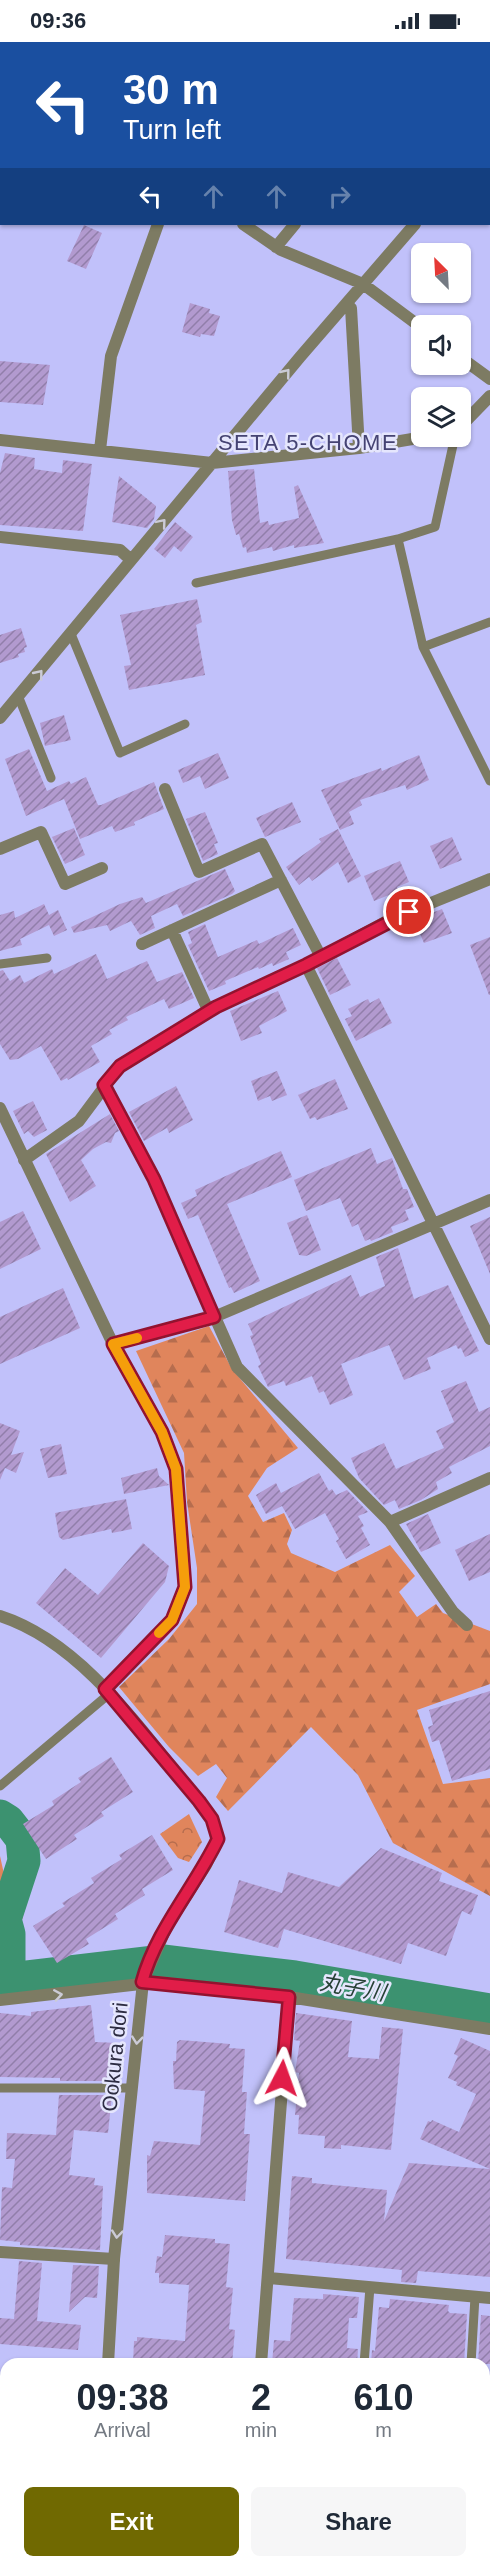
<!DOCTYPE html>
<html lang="en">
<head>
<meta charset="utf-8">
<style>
  body { margin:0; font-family:Arial,"Noto Sans JP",sans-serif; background:#f6f6f7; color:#1f2937; height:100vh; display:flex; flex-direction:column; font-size:22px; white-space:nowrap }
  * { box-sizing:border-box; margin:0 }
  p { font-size:20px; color:#747a83 }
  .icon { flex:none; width:33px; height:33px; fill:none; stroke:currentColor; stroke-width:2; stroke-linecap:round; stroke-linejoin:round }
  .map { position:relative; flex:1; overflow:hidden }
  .side { position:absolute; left:0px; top:2316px; width:490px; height:210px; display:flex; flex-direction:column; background:#fff; border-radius:18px 18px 0 0; box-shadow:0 2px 4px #0004 }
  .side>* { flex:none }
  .guide { position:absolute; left:0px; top:0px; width:490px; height:183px; box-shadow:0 2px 4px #0004; background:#1a4fa0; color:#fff; overflow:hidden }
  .needle { width:39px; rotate:336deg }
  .fabs { position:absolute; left:411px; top:201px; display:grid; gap:12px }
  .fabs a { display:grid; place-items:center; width:60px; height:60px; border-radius:9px; background:#fff; box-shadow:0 2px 4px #0004; font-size:30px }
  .pin { position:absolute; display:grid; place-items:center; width:51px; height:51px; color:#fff; margin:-26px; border:3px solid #fff; border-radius:50%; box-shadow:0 2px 6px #0007 }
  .me { position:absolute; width:66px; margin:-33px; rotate:4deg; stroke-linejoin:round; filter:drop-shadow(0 0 4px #0008) }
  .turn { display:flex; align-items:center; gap:21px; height:126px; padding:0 24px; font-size:27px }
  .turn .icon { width:78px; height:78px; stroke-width:2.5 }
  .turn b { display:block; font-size:42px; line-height:51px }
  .lanes { display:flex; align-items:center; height:57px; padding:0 24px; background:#0003; justify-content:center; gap:30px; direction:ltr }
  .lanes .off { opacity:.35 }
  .eta { display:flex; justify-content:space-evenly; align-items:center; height:102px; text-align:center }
  .eta b { font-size:36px; font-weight:800; line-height:42px }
  .button { display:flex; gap:12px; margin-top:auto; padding:12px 24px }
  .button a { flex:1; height:69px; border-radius:9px; background:#706901; color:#fff; font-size:24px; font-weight:800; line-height:69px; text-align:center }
  .button a+a { background:#f6f6f7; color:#1f2937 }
  .status { display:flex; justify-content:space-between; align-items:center; height:42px; padding:0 30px; background:#fff; direction:ltr }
  .status svg { height:16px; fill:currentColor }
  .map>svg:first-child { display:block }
</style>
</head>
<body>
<div class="status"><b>09:36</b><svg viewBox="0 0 49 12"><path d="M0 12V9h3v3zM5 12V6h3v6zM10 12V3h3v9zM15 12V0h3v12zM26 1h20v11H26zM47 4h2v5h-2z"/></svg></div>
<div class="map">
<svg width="490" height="2526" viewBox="0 0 490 2526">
  <defs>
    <pattern id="forest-firs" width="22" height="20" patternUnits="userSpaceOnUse" patternTransform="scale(1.5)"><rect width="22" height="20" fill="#e0855c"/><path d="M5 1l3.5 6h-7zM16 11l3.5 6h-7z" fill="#b66d4e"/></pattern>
    <pattern id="park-crowns" width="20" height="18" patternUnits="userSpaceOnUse" patternTransform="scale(1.5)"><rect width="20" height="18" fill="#e0855c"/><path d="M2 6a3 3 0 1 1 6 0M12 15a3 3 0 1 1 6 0" fill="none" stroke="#b66d4e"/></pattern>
    <pattern id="building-hatch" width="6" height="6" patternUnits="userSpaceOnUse" patternTransform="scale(1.5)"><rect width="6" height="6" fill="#b29acf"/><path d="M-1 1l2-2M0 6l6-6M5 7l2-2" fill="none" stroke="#917eaa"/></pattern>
  </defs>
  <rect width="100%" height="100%" fill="#c1c1fa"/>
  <path fill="url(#forest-firs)" d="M209 1284 232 1327 298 1406 267 1426 248 1454 263 1480 284 1471 292 1488 287 1502 291 1511 335 1530 390 1503 415 1534 399 1550 417 1575 436 1562 443 1571 490 1589V1642L417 1668 443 1742 490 1736V1854L393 1801 358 1733 311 1685 228 1769 216 1755 227 1736 216 1722 198 1734 169 1705 119 1645 169 1597 197 1562V1526L187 1460 184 1411 136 1309Z
    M0 1814 4 1832 22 1852 26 1862 19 1890 17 1922 4 1940H0Z"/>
  <path fill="url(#park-crowns)" d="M189 1772 202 1800 189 1820 178 1816 160 1792Z"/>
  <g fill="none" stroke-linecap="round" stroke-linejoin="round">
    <path stroke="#3c9270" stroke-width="33" d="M0 1774 8 1779 22 1797 24 1819 5 1877 9 1892V1937
      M0 1938 163 1919 295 1935 490 1968"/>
  </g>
  <path fill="url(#building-hatch)" d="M84 183 102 191 86 227 67 219Z
    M190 261 210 267 209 271 220 274 214 294 201 292 200 295 182 290Z
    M0 319 50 323 43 363 0 360Z
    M5 411 35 416 34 427 62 431 63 418 92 422 83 489 0 483V431Z
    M254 427 260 481 268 479 269 483 299 476 294 445 298 443 324 501 294 506V503L273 509 272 505 247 511 246 505 243 506 239 492 236 493 232 478 228 429Z
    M119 434 156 464 154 477 147 486 112 480Z
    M175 480 193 495 181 510 174 504 165 516 154 507Z
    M197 557 202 580 196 583 205 633 129 648 124 624 131 623 120 573Z
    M21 586 27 605 24 606 25 610 18 612 19 615 0 621V593Z
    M64 673 71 698 45 704 40 681Z
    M29 707 47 749 69 739 71 742 86 735 98 763H101L154 740 164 767 134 780 135 783 115 790 112 784 80 797 64 757 26 774 5 717Z
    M218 711 229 736 205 747 200 734 183 741 178 728Z
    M419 713 429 738 407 748 405 743 360 758 362 763 349 770 354 782 340 788 321 748 381 726 382 729Z
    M292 760 301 780 265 795 256 776Z
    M205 770 218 801 214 802 218 812 203 819 186 777Z
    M74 786 85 813 65 822 52 795Z
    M338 787 361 834 348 841 338 820 312 839 309 835 299 843 286 825 321 800 319 797Z
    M452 795 462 818 440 827 430 804Z
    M400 819 409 840 397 845 399 849 374 859 364 834Z
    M225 827 235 849 232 852 183 874 177 862 151 874 155 886 140 893 131 879 110 889 107 883 74 891 71 885 120 862 142 855 146 861Z
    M44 862 49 873 58 868 67 888 54 894 49 883 20 897 22 903 0 909V873L14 869 15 876Z
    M442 867 452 891 424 901 414 878Z
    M205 882 218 915 257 898 259 902 293 886 301 903 286 910 289 917 273 924 272 921 259 927 258 925 225 939 226 942 209 949 188 903 192 901 188 890Z
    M490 895V953H489L470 903Z
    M96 912 107 937 147 919 157 940 182 930 194 956 169 967 164 957 126 975 128 978 109 988 112 992 91 1004 100 1020 68 1038 67 1036 61 1039 41 1004 18 1017 10 1018 0 1002V929L3 928 10 939 20 933 24 941 52 927 54 932Z
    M337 916 351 943 330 953 317 926Z
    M278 949 287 969 259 984 262 991 241 999 230 969Z
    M379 956 392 981 356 999 345 977 352 974 348 967 368 957 370 961Z
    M277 1029 287 1053 272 1059 270 1054 258 1059 251 1039Z
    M335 1037 348 1067 317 1078 315 1075 310 1077 298 1053Z
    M176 1044 193 1078 169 1091 167 1086 144 1099 129 1070Z
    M33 1059 47 1088 34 1095 28 1089 24 1092 13 1069Z
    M110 1072 119 1089 115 1091 111 1101 106 1100 93 1107 81 1118 96 1144 70 1160 46 1112Z
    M371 1106 377 1122 392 1116 403 1147H407L414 1165 405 1168 409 1178 391 1185 393 1190 371 1199 370 1197 365 1199 358 1182 352 1185 340 1156 306 1169 294 1138Z
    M281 1109 292 1135 227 1162 260 1239 234 1251 231 1245 229 1246 198 1173 188 1177 181 1161 197 1154 195 1148Z
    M23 1169 41 1207 0 1227V1180Z
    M307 1173 321 1208 306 1214 299 1213 287 1181Z
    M490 1175V1232L470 1184Z
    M398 1206 414 1257 448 1243 479 1309 465 1315 461 1306 458 1307 456 1303 427 1316 431 1327 404 1338 389 1303 341 1322 353 1353 330 1363 324 1349 319 1351 312 1334 286 1344 284 1339 268 1345 258 1324 261 1322 250 1294 253 1293 248 1282 351 1233 360 1255 385 1244 376 1215Z
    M63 1246 80 1286 0 1322V1275Z
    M466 1339 479 1370 490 1365V1404L449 1425 452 1431 436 1440 438 1447 421 1458 399 1467 395 1458 384 1463 359 1436 351 1416 384 1401 396 1427 444 1406 436 1389 454 1380 441 1349Z
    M0 1381 20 1389 11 1413 24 1410 16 1431 5 1426 0 1438Z
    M61 1402 67 1432 48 1436 40 1407Z
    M157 1426 159 1434 169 1443 124 1452 121 1436Z
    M319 1431 329 1449 332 1447 336 1453 347 1448 368 1470 358 1474 364 1484 361 1486 370 1503 346 1517 336 1499 339 1497 325 1471 295 1487 282 1464 266 1472 256 1453 276 1441 281 1451Z
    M126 1457 132 1487 112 1491 111 1487 63 1498 59 1495 55 1471Z
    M428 1472 441 1501 421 1510 406 1482Z
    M490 1492V1530L469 1539 455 1508Z
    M143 1501 169 1524 165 1540 101 1616 36 1561 65 1526 98 1553Z
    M490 1649V1727L452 1739 439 1698 432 1700 428 1685 433 1683 429 1668Z
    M111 1715 133 1750 101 1770 104 1774 74 1793 77 1797 46 1817 23 1782 54 1763 52 1759 81 1740 78 1736Z
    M152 1793 173 1828 142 1847 145 1853 115 1872 118 1877 86 1897 89 1902 57 1921 33 1884 65 1864 62 1861 94 1841 91 1836 122 1817 119 1813Z
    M381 1806 442 1831 439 1839 478 1853 471 1873 462 1869 446 1914 408 1901 401 1922 284 1887 278 1906 224 1890 239 1838 282 1851 288 1830 339 1845Z
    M91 1963 95 2000 118 2001 113 2039H60V2036L0 2035V1971L31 1974V1970Z
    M296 1971 352 1979 348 2015 379 2017 382 1985 403 1987 391 2108 341 2103V2107L324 2106 325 2094 298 2092 299 2073H295L299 2031 295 2030 300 1999 294 1998Z
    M461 1996 490 2009V2127L420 2097 428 2079 431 2080 432 2078 459 2090 476 2052 456 2043 457 2040 448 2036 458 2014 454 2012Z
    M180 1998 230 2002 229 2006 245 2007 242 2050H247L244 2092H250L245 2159 147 2151V2113L150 2114 154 2099 200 2103 205 2049 174 2047 173 2019H176L177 2000Z
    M59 2053H112L108 2091 74 2088 69 2133 95 2136 94 2143 103 2144 100 2208 20 2203V2200L0 2198 2 2145 12 2146 15 2117H6L7 2091 56 2093Z
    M409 2121 490 2127V2235L418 2229 416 2241 401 2240 402 2228 286 2217 292 2134 312 2136V2141L387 2148 384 2179Z
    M165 2193 215 2197V2201L230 2202 226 2245 233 2246 229 2287 235 2288 232 2322H133L134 2299H137V2295L185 2299 189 2243 159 2241V2231H155L157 2214 162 2215Z
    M19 2219 42 2221 37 2279 81 2283 78 2308 0 2302V2276L14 2277Z
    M73 2223 99 2224 97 2256 85 2255 69 2270Z
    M323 2252 359 2255 357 2276H349L347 2306 358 2307 357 2322H272L274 2298 290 2299 294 2256 323 2257Z
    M390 2257 449 2263 448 2269 450 2271 467 2272 464 2322H371L372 2308 375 2309 379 2265 389 2266Z
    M481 2273 490 2274V2322H478Z"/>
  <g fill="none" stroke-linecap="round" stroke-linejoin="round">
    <path stroke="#7d7b63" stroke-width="9" d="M455 394 435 485 398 497 423 605 490 739
      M196 541 398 497
      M71 592 120 711 185 682
      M423 605 490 580
      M19 656 51 736
      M0 922 47 916
      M0 1744 109 1652
      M0 2046H132
      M364 2322 370 2245
      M471 2322 475 2255"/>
    <path stroke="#7d7b63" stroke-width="12" d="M260 0 262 2
      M419 0 420 2
      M152 2 153 0
      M311 2 312 0
      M0 17 2 18
      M489 94 490 93
      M243 182 281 208 363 242 422 286
      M276 205 295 182
      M347 263 351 266 359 406
      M460 315 490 337
      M460 385 490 354
      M0 398 212 421 359 406 430 394
      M100 408 111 314 158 182
      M0 495 120 508 131 518
      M0 676 300 315 415 182
      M165 747 199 830 262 802 321 915
      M0 807 41 790 65 842 102 826
      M172 888 209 970
      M142 902 281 838
      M306 923 490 1297
      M104 1043 154 1137 237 1325 390 1480 453 1570 467 1583
      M0 1066 113 1302 162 1391 176 1427 185 1545 172 1578 105 1647
      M24 1118 79 1079 120 1024 216 965 306 923 389 878 490 837
      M113 1302 214 1275 490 1158
      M390 1480 490 1436
      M0 1958 158 1940 289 1955 490 1987
      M0 2210 114 2217
      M269 2236 490 2256
      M261 2322 289 1955
      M0 2376 6 2377
      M484 2417H490
      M274 2520 276 2526
      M377 2520 379 2526
      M477 2520 479 2526
      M183 2526V2520"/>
    <path stroke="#7d7b63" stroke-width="12" d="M0 1574C84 1601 145 1694 199 1759L212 1777 218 1797 206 1823 167 1884 143 1940 114 2217 108 2322
      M86 2526 87 2520"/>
  </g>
  <defs><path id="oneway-chevron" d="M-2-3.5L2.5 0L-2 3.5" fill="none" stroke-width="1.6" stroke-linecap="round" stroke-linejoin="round" transform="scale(1.5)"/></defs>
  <g stroke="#cbcbd6">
    <use href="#oneway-chevron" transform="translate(286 331) rotate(-51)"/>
    <use href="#oneway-chevron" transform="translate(162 481) rotate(-50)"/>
    <use href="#oneway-chevron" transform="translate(39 632) rotate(-51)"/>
    <use href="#oneway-chevron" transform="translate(58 1953) rotate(-9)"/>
    <use href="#oneway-chevron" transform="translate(137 1998) rotate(96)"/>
    <use href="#oneway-chevron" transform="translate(117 2192) rotate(96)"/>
  </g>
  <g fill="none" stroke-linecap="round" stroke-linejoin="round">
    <g stroke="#92132f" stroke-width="15">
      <path id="route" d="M282 2036 289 1955 142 1940C156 1888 195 1845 218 1797L212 1777 199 1759 105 1647 172 1578 185 1545 176 1427 162 1390 113 1302 214 1275 154 1137 104 1043 120 1024 216 965 306 923 409 870"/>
    </g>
    <use href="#route" stroke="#e11d48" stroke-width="10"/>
    <path stroke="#f59e0b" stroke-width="10" d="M137 1296 113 1302 162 1390 176 1427 185 1545 172 1578 159 1591"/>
  </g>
  <g text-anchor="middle" stroke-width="5" stroke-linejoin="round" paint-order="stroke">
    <g font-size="21" fill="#2d2c42" stroke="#e5e6fd">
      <text transform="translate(115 2015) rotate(-84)" y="7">Ookura dori</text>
    </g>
    <g font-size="22" letter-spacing="1.5" fill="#454373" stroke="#e5e6fd">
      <text x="308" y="408">SETA 5-CHOME</text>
    </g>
    <g font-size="22" font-style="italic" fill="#274136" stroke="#e5e6fd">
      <text transform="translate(353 1945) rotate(10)" y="8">丸子川</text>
    </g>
  </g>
</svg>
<div class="fabs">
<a><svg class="needle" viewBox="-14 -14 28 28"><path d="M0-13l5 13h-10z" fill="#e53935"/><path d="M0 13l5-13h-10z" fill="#747a83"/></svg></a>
<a><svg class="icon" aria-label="sound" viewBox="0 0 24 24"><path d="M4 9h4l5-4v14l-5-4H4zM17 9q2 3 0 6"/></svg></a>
<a><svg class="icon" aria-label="layers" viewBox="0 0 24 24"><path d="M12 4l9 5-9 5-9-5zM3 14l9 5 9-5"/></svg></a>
</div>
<div class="pin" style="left:409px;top:870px;background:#d93025"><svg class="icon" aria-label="arrive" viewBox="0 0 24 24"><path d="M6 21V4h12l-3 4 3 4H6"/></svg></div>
<svg class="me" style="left:282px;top:2036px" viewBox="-20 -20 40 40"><path d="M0-17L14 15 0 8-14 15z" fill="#e11d48" stroke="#fff" stroke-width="4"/></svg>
<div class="guide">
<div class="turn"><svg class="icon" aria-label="left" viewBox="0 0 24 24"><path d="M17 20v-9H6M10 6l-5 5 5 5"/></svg><div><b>30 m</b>Turn left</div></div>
<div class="lanes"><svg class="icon" aria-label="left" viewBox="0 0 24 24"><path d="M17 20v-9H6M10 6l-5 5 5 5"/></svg><svg class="icon off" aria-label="ahead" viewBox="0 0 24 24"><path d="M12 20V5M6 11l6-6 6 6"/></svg><svg class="icon off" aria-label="ahead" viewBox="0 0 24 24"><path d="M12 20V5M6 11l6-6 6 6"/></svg><svg class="icon off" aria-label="right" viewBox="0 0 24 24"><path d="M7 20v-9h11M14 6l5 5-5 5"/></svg></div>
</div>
<section class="side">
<div class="eta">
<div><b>09:38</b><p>Arrival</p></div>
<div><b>2</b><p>min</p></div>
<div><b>610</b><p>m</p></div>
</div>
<div class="button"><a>Exit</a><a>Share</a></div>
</section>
</div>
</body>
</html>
